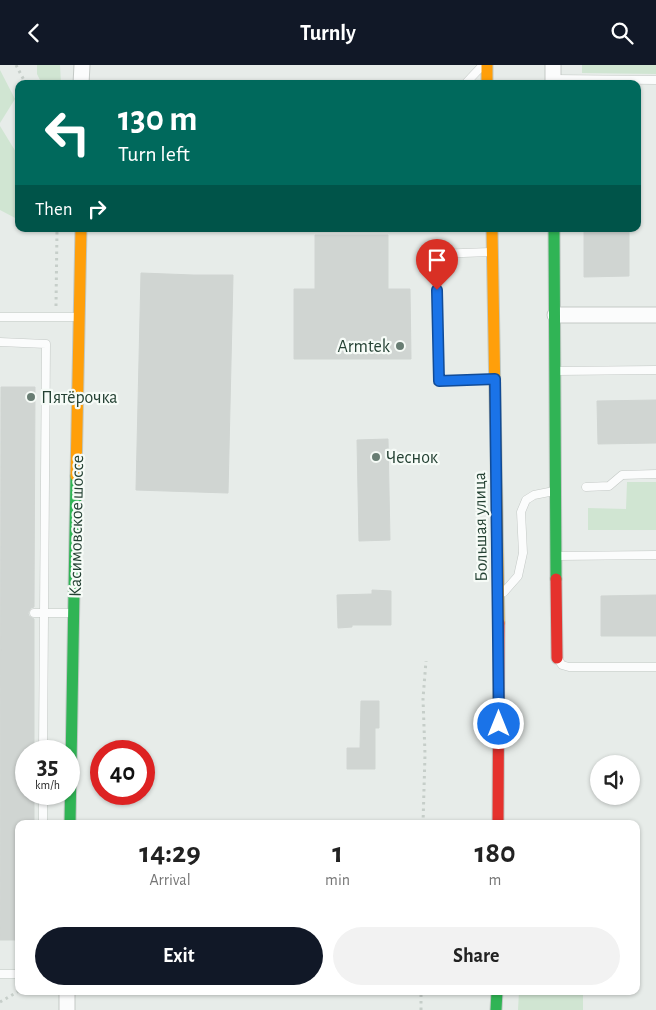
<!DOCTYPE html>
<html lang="en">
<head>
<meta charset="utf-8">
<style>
  body { margin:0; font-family:"Alegreya Sans",sans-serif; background:#f2f2f2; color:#222; height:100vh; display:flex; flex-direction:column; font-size:19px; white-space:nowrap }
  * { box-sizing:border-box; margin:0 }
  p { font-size:16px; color:#767676 }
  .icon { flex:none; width:28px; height:28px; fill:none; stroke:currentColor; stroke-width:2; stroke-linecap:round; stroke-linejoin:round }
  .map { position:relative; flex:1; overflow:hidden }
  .drawer { position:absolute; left:15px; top:755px; width:625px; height:175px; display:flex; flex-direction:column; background:#fff; border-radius:10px; box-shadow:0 1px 4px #0004 }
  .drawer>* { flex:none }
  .hud { position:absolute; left:15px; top:15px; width:626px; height:152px; border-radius:10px; box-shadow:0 1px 4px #0004; background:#00695c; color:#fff; overflow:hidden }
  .tools { position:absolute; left:590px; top:690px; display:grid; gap:10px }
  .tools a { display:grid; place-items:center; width:50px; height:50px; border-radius:50%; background:#fff; box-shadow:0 1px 4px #0004; font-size:25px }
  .speed { position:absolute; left:15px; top:675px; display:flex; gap:10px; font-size:25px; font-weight:700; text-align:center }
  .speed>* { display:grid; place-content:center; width:65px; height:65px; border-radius:50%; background:#fff; box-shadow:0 1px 4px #0004; line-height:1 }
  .speed small { font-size:12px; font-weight:400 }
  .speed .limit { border:8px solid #d22; background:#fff; color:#111 }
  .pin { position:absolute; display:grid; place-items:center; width:42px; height:42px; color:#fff; margin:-51px -21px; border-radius:50% 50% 50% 0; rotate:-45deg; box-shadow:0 0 5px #0007 }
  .pin .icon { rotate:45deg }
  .me { position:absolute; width:55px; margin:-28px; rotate:0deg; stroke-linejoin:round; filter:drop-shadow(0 0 4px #0008) }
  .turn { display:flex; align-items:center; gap:18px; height:105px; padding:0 20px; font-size:22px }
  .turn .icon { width:65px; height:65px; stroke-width:2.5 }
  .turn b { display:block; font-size:35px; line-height:42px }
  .then { display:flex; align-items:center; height:48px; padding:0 20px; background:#0003; gap:10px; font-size:19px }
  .eta { display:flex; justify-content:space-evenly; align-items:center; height:85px; text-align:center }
  .eta b { font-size:30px; font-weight:700; line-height:35px }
  .primary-button { display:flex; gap:10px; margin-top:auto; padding:10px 20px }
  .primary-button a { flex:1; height:58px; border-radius:30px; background:#111827; color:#fff; font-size:20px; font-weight:700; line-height:58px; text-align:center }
  .primary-button a+a { background:#f2f2f2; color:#222 }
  header { display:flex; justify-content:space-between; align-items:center; height:65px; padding:0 20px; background:#111827; color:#fff; font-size:22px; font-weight:700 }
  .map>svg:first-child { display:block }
</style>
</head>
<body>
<header><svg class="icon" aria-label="back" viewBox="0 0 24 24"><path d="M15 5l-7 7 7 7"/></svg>Turnly<svg class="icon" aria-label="search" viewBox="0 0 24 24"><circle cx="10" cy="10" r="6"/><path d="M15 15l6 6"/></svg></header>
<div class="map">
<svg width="656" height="945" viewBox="0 0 656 945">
  <rect width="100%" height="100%" fill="#e7ece9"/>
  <path fill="#d0e5d2" d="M37 0H60L61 19H42L37 9Z
    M582 0H656V9L582 8Z
    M0 5 15 34 0 58Z
    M0 61 19 92V155L0 145Z
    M627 417H656V465H588V443L626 444Z
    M519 926H583V945H518Z"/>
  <path fill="#d0d5d2" stroke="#d0d5d2" d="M584 164H629V211L584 212Z
    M315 170H388V224H410L411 294H294V224H315Z
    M141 208 193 210H233L228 428 136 425Z
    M1 322H35L34 542 31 543 28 548 29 551 34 554V686H26V729H34V759H19V875H0Z
    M656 335V378L598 379 597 336Z
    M388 374 390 475 359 476 357 375Z
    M372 525 391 526V560H352V562L338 563 337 530 372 529Z
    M656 530V571H601V531Z
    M361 636H379V663H375V704H347V683H360Z"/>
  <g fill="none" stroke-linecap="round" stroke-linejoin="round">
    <g stroke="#c4c9c6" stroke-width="9">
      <path id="lane" d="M553 14 656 15
        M465 19 482 1
        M490 187 436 189 439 316 493 314
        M0 252H78
        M0 277 46 279 43 686
        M557 306 656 305
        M586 422 609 421 622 410 656 409
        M558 491 656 490
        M504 527 518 511 523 488 521 447 526 435 534 430 554 426
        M34 548H73
        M558 594 562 600 569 602H656
        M43 759V729
        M0 909H19"/>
    </g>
    <g stroke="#c4c9c6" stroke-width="17">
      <path id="street" d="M553 0V19
        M81 19 82 0
        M555 250H656
        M67 945V926"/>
    </g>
    <g stroke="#c0c8c4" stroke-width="13">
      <path id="fast" d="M554 164 556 514
        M70 759 76 411
        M496 945 497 926"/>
    </g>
    <g stroke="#c0c8c4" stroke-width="13">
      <path id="slow" d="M487 0V19
        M492 164 499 558
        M76 411 81 164"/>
    </g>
    <g stroke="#c0c8c4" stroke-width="13">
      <path id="jam" d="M556 514 557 593
        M498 759 499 558"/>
    </g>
    <path stroke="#c6cec9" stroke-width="3" stroke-dasharray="2.5 4" stroke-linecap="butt" d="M16 0 26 19
      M56 241 57 164
      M423 759 425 689 423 634 426 596
      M0 937 19 926
      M421 945V926"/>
    <use href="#lane" stroke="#fbfcfc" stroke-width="8"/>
    <use href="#street" stroke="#fbfcfc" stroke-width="15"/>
    <use href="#fast" stroke="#30b455" stroke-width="11"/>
    <use href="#slow" stroke="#ff9f0a" stroke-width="11"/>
    <use href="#jam" stroke="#e5322d" stroke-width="11"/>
  </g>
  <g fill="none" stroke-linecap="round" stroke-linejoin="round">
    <g stroke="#114b97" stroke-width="12">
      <path id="route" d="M437 225 439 316 495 314 499 659"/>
    </g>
    <use href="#route" stroke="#1a73e8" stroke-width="9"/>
  </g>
  <g fill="#687d73" stroke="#f6fbf7" stroke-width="2">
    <circle cx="400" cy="281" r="5"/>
    <circle cx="31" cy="332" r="5"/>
    <circle cx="376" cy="392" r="5"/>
  </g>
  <g text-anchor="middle" stroke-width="4.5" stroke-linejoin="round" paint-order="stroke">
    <g font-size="18" fill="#244133" stroke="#f6fbf7" text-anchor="start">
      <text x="390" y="287" text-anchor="end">Armtek</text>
      <text x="41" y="338">Пятёрочка</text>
      <text x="386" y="398">Чеснок</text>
    </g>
    <g font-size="18" fill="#244133" stroke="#f6fbf7">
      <text transform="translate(76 461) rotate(-89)" y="6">Касимовское шоссе</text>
      <text transform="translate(480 462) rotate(-91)" y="6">Большая улица</text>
    </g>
  </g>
</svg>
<div class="tools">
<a><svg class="icon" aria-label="sound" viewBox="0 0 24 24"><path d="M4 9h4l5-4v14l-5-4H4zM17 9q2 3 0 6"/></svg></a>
</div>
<div class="speed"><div>35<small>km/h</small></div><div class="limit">40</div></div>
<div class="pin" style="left:437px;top:225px;background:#d93025"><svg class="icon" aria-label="arrive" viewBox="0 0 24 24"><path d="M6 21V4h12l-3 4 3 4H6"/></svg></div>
<svg class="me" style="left:499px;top:659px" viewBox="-20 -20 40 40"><circle r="17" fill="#1a73e8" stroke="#fff" stroke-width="3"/><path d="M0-11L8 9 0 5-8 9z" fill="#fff"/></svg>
<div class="hud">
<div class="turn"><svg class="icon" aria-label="left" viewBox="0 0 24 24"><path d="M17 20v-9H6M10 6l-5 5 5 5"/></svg><div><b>130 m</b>Turn left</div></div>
<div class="then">Then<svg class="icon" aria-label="right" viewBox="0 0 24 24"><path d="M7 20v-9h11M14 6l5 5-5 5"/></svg></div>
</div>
<section class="drawer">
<div class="eta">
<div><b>14:29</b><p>Arrival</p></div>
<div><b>1</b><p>min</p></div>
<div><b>180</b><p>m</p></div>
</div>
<div class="primary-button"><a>Exit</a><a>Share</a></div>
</section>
</div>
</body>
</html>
